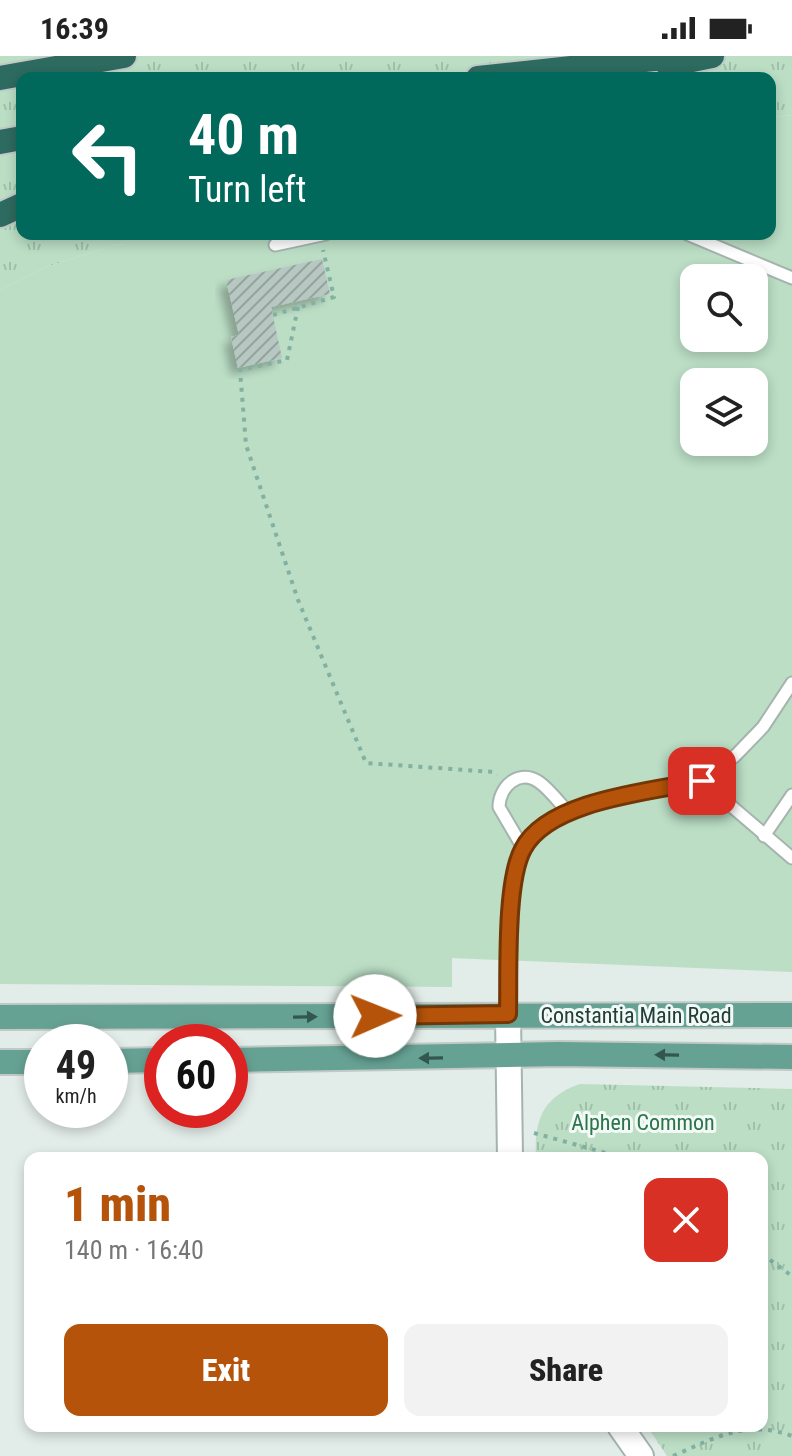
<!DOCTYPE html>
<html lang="en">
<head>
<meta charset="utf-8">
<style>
  body { margin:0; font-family:"Roboto Condensed",sans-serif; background:#f2f2f2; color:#222; height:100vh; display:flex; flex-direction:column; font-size:30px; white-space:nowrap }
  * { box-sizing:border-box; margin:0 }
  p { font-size:26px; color:#767676 }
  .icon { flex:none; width:44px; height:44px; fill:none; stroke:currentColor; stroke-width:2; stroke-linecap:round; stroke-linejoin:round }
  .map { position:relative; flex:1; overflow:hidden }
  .panel { position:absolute; left:24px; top:1096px; width:744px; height:280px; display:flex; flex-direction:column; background:#fff; border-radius:16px; box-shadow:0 4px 12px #0003 }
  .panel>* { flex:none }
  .banner { position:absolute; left:16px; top:16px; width:760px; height:168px; border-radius:16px; box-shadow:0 4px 12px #0003; background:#00695c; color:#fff; overflow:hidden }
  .fabs { position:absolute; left:680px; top:208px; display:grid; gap:16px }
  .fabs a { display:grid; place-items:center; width:88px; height:88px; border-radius:16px; background:#fff; box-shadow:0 4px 12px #0003; font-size:40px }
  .speed { position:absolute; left:24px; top:968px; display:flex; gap:16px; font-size:40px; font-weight:700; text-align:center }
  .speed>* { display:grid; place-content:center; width:104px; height:104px; border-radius:50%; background:#fff; box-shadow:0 4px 12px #0003; line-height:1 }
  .speed small { font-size:20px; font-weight:400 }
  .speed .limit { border:12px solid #d22; background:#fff; color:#111 }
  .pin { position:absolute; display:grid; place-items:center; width:68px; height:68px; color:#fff; margin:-34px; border-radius:16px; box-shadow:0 4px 12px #0006 }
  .me { position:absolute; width:88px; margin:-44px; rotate:89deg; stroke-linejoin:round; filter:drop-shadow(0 0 6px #0008) }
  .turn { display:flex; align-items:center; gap:28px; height:168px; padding:0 40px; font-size:36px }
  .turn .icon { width:104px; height:104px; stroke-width:2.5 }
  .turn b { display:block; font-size:56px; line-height:68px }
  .round { display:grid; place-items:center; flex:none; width:84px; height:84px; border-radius:16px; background:#f2f2f2 }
  .summary { display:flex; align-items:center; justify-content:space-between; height:136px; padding:0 40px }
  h1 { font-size:48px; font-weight:800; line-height:60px; color:#b45309 }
  .cta { display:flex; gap:16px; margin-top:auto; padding:16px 40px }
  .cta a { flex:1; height:92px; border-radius:16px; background:#b45309; color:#fff; font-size:32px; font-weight:800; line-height:92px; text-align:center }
  .cta a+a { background:#f2f2f2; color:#222 }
  .status { display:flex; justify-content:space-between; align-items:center; height:56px; padding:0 40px; background:#fff; direction:ltr }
  .status svg { height:22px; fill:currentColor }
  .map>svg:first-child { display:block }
</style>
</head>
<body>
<div class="status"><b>16:39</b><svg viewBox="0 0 49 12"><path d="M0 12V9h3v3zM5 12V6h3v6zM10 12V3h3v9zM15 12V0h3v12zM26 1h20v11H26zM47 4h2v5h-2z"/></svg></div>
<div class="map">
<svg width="792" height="1400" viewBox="0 0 792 1400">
  <defs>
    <pattern id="grass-tufts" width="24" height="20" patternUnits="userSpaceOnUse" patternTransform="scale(2)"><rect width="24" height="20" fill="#bbdec5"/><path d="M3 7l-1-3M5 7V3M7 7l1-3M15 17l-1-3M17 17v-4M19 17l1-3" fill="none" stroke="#a0c0aa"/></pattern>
    <pattern id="building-hatch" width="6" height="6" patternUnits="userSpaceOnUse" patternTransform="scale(2)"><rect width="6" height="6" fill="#b7c7c1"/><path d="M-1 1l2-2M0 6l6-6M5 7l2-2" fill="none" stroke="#94a39e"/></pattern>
    <filter id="shadow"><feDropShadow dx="-7" dy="7" stdDeviation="4" flood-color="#0004"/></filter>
  </defs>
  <rect width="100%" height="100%" fill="#e2ece8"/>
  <path fill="url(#grass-tufts)" d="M0 0H792V59L770 62V22H22V178H150L46 211 0 234Z
    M580 1028 792 1033V1400H667L647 1370H762V1102H536C534 1063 543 1041 580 1028Z"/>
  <path fill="#bbdec5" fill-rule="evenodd" d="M792 59V916L452 902V931L0 928V234L46 211 150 178H770V62ZM694 222H754V282H694ZM694 326H754V386H694Z"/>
  <path fill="url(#building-hatch)" filter="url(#shadow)" d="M322 203 330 238 271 251 282 302 238 312 231 281 239 279 226 224Z"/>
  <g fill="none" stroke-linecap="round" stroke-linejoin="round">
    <g stroke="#a5b4af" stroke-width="15">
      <path id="service" d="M687 178 792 222
        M275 189 326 178
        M702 725 792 802
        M764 780 792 739
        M523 792 499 751C499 731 519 712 539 726 549 733 558 745 567 755
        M508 958 514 825 523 792 547 768 567 755 702 725 735 700 763 671 792 627"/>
    </g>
    <g stroke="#a5b4af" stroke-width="28">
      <path id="tertiary" d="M508 958 510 1102
        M620 1370 641 1400"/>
    </g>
    <g stroke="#c1c9c7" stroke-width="28">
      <path id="primary" d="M0 961 792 959
        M230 1004 558 998 792 1001
        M110 1005 162 1004
        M0 1006H42"/>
    </g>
    <g stroke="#c1c9c7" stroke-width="28">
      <path id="motorway" d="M668 9 712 0
        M0 22 124 0
        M478 22 682 0
        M0 86 22 82
        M0 159 22 149"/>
    </g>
    <path stroke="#82b0a3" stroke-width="4" stroke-dasharray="4 6" stroke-linecap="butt" d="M298 251 287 304 240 314 246 389 298 544 366 707 494 716 497 719
      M273 259 334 241 323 194
      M534 1077 624 1102
      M762 1198 792 1220
      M673 1400C714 1382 747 1363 792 1380"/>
    <use href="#service" stroke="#fff" stroke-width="11"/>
    <use href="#tertiary" stroke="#fff" stroke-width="24"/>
    <use href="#primary" stroke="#66a294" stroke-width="24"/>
    <use href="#motorway" stroke="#2d6a5f" stroke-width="24"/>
  </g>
  <defs><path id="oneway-solid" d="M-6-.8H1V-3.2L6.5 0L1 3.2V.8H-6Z" transform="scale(2)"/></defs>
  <g fill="#33574e">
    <use href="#oneway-solid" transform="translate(305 961) rotate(-1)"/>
    <use href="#oneway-solid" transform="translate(667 999) rotate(-179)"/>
    <use href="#oneway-solid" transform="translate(431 1002) rotate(179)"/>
  </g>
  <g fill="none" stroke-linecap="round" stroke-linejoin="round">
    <g stroke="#753606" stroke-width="20">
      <path id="route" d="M375 960 508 958C509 918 505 826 523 793 548 744 653 735 702 725"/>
    </g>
    <use href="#route" stroke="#b45309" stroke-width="14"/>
  </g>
  <g text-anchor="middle" stroke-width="6" stroke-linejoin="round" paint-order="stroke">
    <g font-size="22" fill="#223e37" stroke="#f3f9f6">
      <text x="636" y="967">Constantia Main Road</text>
    </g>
    <g font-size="22" fill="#2b754a" stroke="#f3f9f6">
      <text x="643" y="1074">Alphen Common</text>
    </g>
  </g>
</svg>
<div class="fabs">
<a><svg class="icon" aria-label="search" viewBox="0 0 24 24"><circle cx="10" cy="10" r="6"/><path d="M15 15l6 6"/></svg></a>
<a><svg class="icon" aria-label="layers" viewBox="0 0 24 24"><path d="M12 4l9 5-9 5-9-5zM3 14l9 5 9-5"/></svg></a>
</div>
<div class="speed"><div>49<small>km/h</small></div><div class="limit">60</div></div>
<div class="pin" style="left:702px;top:725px;background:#d93025"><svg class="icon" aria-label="arrive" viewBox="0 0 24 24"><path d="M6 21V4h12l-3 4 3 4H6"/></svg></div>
<svg class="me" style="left:375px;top:960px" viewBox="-20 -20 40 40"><circle r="19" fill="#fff"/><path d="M0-13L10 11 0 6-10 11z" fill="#b45309"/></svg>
<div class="banner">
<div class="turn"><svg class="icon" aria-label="left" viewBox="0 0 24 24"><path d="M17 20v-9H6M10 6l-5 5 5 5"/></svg><div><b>40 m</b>Turn left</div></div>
</div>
<section class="panel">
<div class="summary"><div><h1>1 min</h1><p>140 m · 16:40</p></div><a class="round" style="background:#d93025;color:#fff"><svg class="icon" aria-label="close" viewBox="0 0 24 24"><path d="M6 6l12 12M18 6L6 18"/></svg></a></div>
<div class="cta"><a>Exit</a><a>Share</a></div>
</section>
</div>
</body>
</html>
